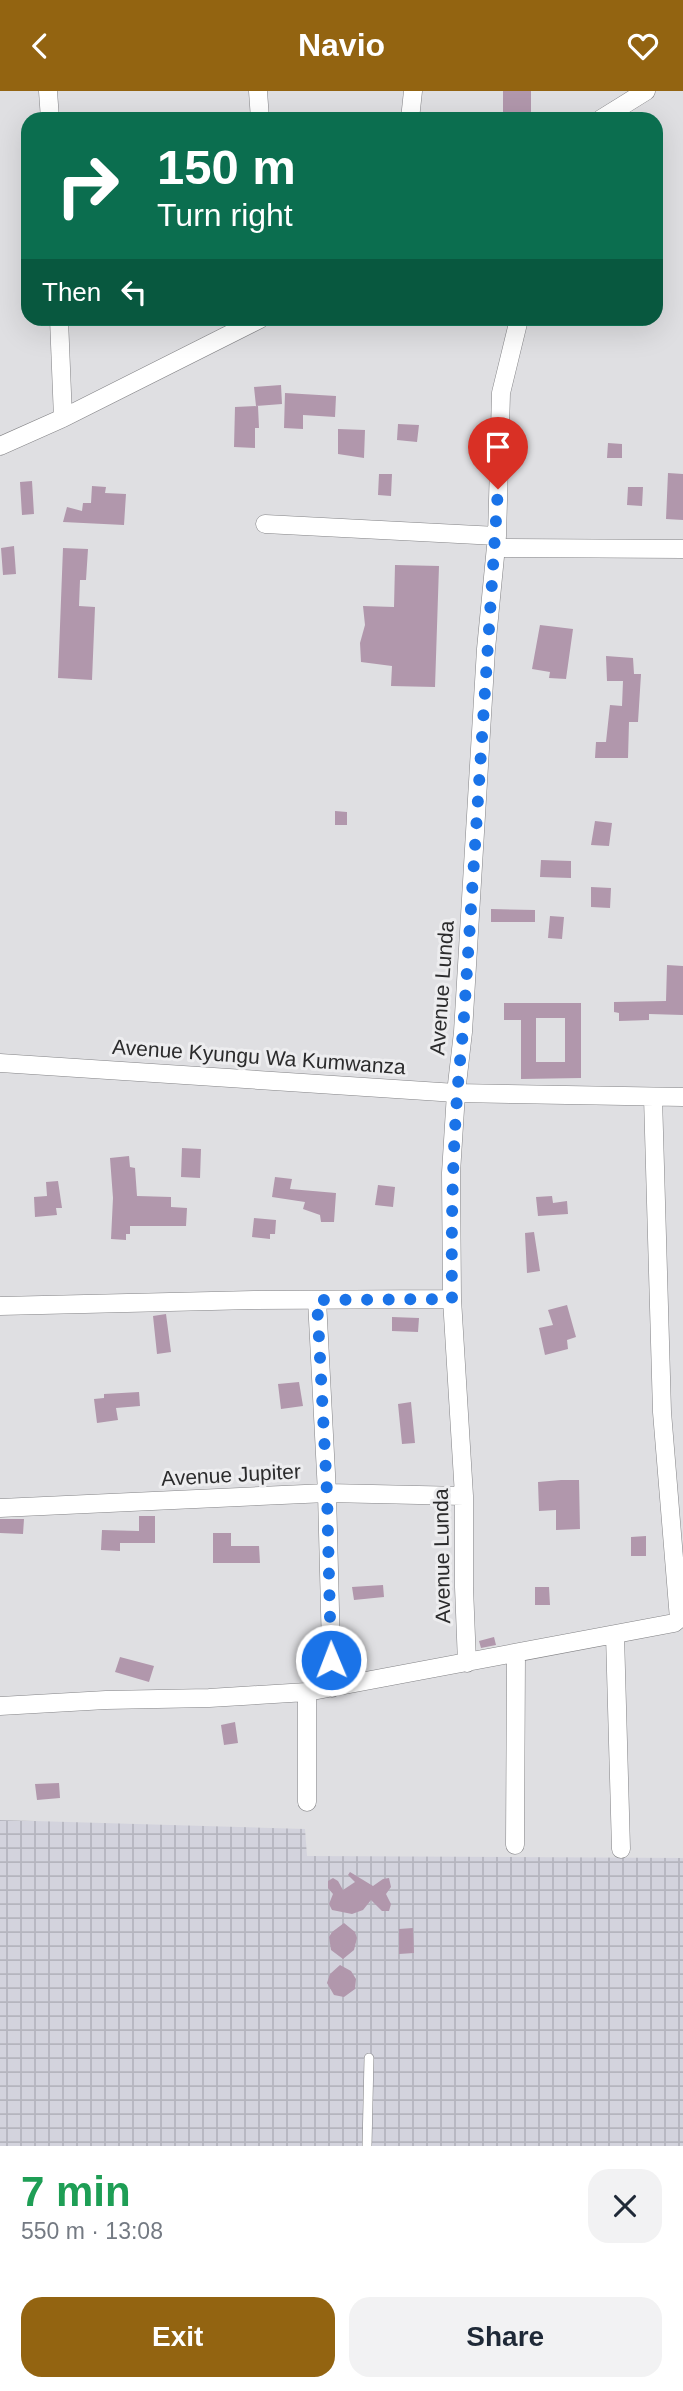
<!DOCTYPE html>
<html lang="en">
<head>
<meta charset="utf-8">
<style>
  body { margin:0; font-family:Arial,sans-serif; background:#f2f2f3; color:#1f2937; height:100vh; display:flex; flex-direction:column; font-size:26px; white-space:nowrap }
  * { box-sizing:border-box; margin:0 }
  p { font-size:23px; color:#747a83 }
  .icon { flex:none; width:38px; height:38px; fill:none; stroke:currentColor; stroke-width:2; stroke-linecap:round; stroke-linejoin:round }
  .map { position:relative; height:2055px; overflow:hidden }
  .side { display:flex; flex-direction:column; background:#fff; flex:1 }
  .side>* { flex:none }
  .hud { position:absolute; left:21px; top:21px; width:642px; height:214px; border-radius:21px; box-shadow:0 7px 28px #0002; background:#0b6e4f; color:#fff; overflow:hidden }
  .pin { position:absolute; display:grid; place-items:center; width:60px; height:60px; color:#fff; margin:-72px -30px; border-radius:50% 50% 50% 0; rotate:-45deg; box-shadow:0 0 7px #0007 }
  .pin .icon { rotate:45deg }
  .me { position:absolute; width:77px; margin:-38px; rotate:359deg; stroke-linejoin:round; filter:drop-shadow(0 0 5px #0008) }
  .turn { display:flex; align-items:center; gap:24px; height:147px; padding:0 21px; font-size:32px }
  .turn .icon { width:91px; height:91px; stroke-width:2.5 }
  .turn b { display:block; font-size:49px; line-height:60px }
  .then { display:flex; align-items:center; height:66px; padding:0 21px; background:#0003; gap:14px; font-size:26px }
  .round { display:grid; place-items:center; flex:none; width:74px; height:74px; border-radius:21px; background:#f2f2f3 }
  .head { display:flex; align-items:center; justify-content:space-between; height:119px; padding:0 21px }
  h1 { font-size:42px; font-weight:700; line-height:52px; color:#1e9e55 }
  .cta { display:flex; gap:14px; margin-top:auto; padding:14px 21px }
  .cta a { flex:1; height:80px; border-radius:21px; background:#936411; color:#fff; font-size:28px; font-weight:700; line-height:80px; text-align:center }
  .cta a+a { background:#f2f2f3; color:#1f2937 }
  header { display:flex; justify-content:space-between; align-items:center; height:91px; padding:0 21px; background:#936411; color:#fff; font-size:32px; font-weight:700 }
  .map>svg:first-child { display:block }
</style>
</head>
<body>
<header><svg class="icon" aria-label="back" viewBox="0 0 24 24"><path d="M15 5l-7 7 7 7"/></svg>Navio<svg class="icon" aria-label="heart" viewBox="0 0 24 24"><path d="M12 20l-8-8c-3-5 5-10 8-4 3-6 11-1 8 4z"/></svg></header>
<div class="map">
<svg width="683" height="2055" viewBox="0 0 683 2055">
  <defs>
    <pattern id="industrial-grid" width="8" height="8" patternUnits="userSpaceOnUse" patternTransform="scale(1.75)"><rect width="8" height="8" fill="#d3d3dd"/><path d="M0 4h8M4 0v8" fill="none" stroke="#b5b5be"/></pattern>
  </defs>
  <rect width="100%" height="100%" fill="#dfdfe2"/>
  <path fill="url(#industrial-grid)" d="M0 1729 305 1738 307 1765 683 1767V2055H0Z"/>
  <path fill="#b197ac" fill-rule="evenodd" d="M503 0H531V27L503 28Z
    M281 294 282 313 256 315 254 296Z
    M285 302 336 305 335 326 303 324V338L284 337Z
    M258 315 259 337H255V357L234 356 235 316Z
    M398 333 419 334 417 351 397 349Z
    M338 338 365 339 364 367 338 363Z
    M608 352 622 353V367H607Z
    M668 382 683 383V429L666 428Z
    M379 383H392L391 405 378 404Z
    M32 390 34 423 22 424 20 391Z
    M92 395 106 396 105 402 126 403 124 434 63 431 67 416 82 420 83 412H91Z
    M628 396H643L642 415 627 414Z
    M14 455 16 483 3 484 1 457Z
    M63 457 88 458 86 489H80L79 515 95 516 92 589 58 587Z
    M395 474 439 475 435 596 391 595 392 575 361 571 360 552 365 534 363 515 394 516Z
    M540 534 573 538 566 588 549 587 550 581 532 578Z
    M606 565 633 567 634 583H641L638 631H629L628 667H595L596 651H606L610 614 622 615 623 590H607Z
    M335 720 347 721V734H335Z
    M595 730 612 732 609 755 591 754Z
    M541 769 571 770V787L540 786Z
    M591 796 611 797 610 817 591 816Z
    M491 818 535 819V831H491Z
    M550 825 564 826 562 848 548 847Z
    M667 874 683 875V924L649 923V929L619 930V922L614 921V911L666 910Z
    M504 912H581V987L521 988V929H504ZM536 927H565V971H536Z
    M182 1057 201 1058 200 1087 181 1086Z
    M129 1065 130 1076 135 1077 137 1105 171 1106V1116L187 1117 186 1135H130V1143H126V1149L111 1148 113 1107 110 1067Z
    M275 1086 292 1088 290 1098 336 1102 334 1131H321L320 1124 303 1118 305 1111 272 1106Z
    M58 1090 62 1117H56L57 1124 35 1126 34 1106 47 1105 46 1091Z
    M378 1094 395 1096 393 1116 375 1114Z
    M552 1105 553 1112 567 1110 568 1123 538 1125 536 1106Z
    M254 1127 276 1129 275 1143H270V1148L252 1146Z
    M534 1141 540 1180 527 1182 525 1142Z
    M567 1214 576 1246 567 1249 568 1258 545 1264 539 1237 553 1234 548 1219Z
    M166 1223 171 1261 157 1263 153 1225Z
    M392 1226 419 1227 418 1241 392 1240Z
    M299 1291 303 1315 281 1318 278 1293Z
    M139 1301 140 1315 116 1317 118 1329 97 1332 94 1308 104 1307V1303Z
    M411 1311 415 1352 402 1353 398 1313Z
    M561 1389H579L580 1438 556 1439V1419L539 1420 538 1391Z
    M139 1425H155V1452H120V1460L101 1459 102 1439 139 1440Z
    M0 1428H24L23 1443 0 1442Z
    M213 1442H231V1455H259L260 1472H213Z
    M646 1445V1465H631V1446Z
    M383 1494 384 1506 354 1509 352 1496Z
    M535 1496H549L550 1514H535Z
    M494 1546 496 1554 481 1557 479 1550Z
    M120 1566 154 1575 149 1591 115 1581Z
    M235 1631 238 1652 224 1654 221 1634Z
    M59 1692 60 1707 37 1709 35 1693Z
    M350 1781 373 1795 383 1788 389 1787 391 1796 386 1803 391 1813 389 1820H382L371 1809 363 1819 352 1823 332 1819 329 1813 333 1803 328 1797V1790L333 1787 338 1790 343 1799 355 1791 348 1784Z
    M344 1832 355 1841 357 1847 354 1859 343 1868 331 1859 329 1846 332 1841Z
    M413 1837 414 1862 399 1863V1838Z
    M340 1874 351 1880 356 1888 355 1898 344 1906 334 1904 327 1892 330 1883Z"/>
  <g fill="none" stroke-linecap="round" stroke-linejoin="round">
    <g stroke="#838386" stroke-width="10">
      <path id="service" d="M367 2055 369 1967"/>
    </g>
    <g stroke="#838386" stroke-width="19">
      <path id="minor" d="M48 0 50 28
        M258 0 260 28
        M410 28 413 0
        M601 28 646 0
        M59 228 63 327
        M0 355 63 327 260 228
        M265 433 497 445
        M496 457 683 458
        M0 972 456 1002 683 1006
        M317 1209 327 1402 332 1597
        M0 1215 254 1209 452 1208
        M0 1417 327 1402 464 1405
        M615 1544 621 1758
        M467 1572 464 1496V1405L452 1208 451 1082 456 1002 463 941 486 558 497 445 501 302 519 228
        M0 1615 106 1609 209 1607 307 1601 674 1532 679 1528 662 1321 653 1006
        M307 1711V1601
        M515 1754 516 1563"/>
    </g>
    <use href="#service" stroke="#fff" stroke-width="9"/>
    <use href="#minor" stroke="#fff" stroke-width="18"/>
  </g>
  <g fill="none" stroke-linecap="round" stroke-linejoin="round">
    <path stroke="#1a73e8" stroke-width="12" stroke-dasharray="0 21.6" d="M331 1569 327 1402 317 1209 452 1208C451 1118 453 1030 463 941L498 398"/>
  </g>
  <g text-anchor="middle" stroke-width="6" stroke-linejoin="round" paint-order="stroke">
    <g font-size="21" fill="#2b2b2c" stroke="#ededef">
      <text transform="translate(442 897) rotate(-86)" y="7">Avenue Lunda</text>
      <text transform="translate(259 966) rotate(4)" y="7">Avenue Kyungu Wa Kumwanza</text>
      <text transform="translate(231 1384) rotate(-3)" y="7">Avenue Jupiter</text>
      <text transform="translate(442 1465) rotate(-91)" y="7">Avenue Lunda</text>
    </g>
  </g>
</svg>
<div class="pin" style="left:498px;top:398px;background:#d93025"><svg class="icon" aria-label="arrive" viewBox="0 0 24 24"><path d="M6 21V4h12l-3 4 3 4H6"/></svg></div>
<svg class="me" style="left:331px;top:1569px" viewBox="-20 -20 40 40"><circle r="17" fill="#1a73e8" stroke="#fff" stroke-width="3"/><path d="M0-11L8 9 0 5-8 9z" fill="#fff"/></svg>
<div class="hud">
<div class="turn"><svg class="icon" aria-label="right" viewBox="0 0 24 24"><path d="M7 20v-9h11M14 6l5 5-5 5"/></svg><div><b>150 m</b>Turn right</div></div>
<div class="then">Then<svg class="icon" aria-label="left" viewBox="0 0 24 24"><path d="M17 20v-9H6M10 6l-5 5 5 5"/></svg></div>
</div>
</div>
<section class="side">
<div class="head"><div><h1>7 min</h1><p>550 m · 13:08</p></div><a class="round"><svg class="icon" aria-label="close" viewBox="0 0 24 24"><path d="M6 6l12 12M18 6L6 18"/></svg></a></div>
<div class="cta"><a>Exit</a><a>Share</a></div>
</section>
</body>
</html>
